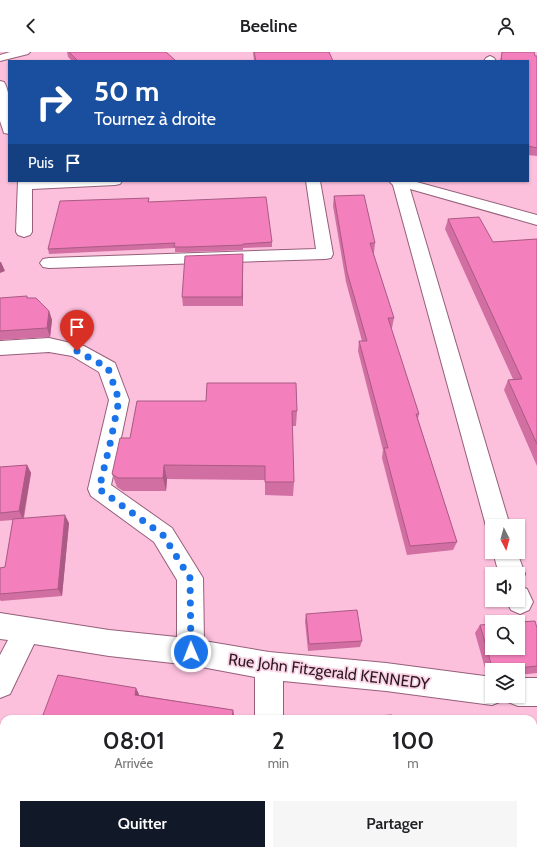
<!DOCTYPE html>
<html lang="fr">
<head>
<meta charset="utf-8">
<style>
  body { margin:0; font-family:Cabin,sans-serif; background:#f6f6f6; color:#202124; height:100vh; display:flex; flex-direction:column; font-size:15px; white-space:nowrap }
  * { box-sizing:border-box; margin:0 }
  p { font-size:13px; color:#757577 }
  .icon { flex:none; width:22px; height:22px; fill:none; stroke:currentColor; stroke-width:2; stroke-linecap:round; stroke-linejoin:round }
  .map { position:relative; flex:1; overflow:hidden }
  .details { position:absolute; left:0px; top:663px; width:537px; height:140px; display:flex; flex-direction:column; background:#fff; border-radius:12px 12px 0 0; box-shadow:0 1px 3px #0004 }
  .details>* { flex:none }
  .top-card { position:absolute; left:8px; top:8px; width:521px; height:122px; border-radius:0px; box-shadow:0 1px 3px #0004; background:#1a4fa0; color:#fff; overflow:hidden }
  .needle { width:26px; rotate:174deg }
  .tools { position:absolute; left:485px; top:467px; display:grid; gap:8px }
  .tools a { display:grid; place-items:center; width:40px; height:40px; border-radius:0px; background:#fff; box-shadow:0 1px 3px #0004; font-size:20px }
  .pin { position:absolute; display:grid; place-items:center; width:34px; height:34px; color:#fff; margin:-41px -17px; border-radius:50% 50% 50% 0; rotate:-45deg; box-shadow:0 0 4px #0007 }
  .pin .icon { rotate:45deg }
  .me { position:absolute; width:44px; margin:-22px; rotate:359deg; stroke-linejoin:round; filter:drop-shadow(0 0 3px #0008) }
  .turn { display:flex; align-items:center; gap:14px; height:84px; padding:0 20px; font-size:18px }
  .turn .icon { width:52px; height:52px; stroke-width:2.5 }
  .turn b { display:block; font-size:28px; line-height:34px }
  .then { display:flex; align-items:center; height:38px; padding:0 20px; background:#0003; gap:8px; font-size:15px }
  .eta { display:flex; justify-content:space-evenly; align-items:center; height:68px; text-align:center }
  .eta b { font-size:24px; font-weight:600; line-height:28px }
  .action { display:flex; gap:8px; margin-top:auto; padding:8px 20px }
  .action a { flex:1; height:46px; border-radius:0px; background:#111827; color:#fff; font-size:16px; font-weight:600; line-height:46px; text-align:center }
  .action a+a { background:#f6f6f6; color:#202124 }
  header { display:flex; justify-content:space-between; align-items:center; height:52px; padding:0 20px; background:#fff; font-size:18px; font-weight:600 }
  .map>svg:first-child { display:block }
</style>
</head>
<body>
<header><svg class="icon" aria-label="back" viewBox="0 0 24 24"><path d="M15 5l-7 7 7 7"/></svg>Beeline<svg class="icon" aria-label="person" viewBox="0 0 24 24"><circle cx="12" cy="8" r="4"/><path d="M4 21q1-7 8-7t8 7"/></svg></header>
<div class="map">
<svg width="537" height="803" viewBox="0 0 537 803">
  <rect width="100%" height="100%" fill="#fcbfdc"/>
  <g fill="none" stroke-linecap="round" stroke-linejoin="round">
    <g stroke="#955f7a" stroke-width="2">
      <path id="minor" d="M10 0H30L28 2 0 9V3Z
        M490 4 494 6 496 9H484L486 6Z
        M0 29 4 30C12 42 9 68 9 82L4 81 0 69Z
        M18 129H122L120 132 115 133 32 137V180L30 183 24 185 18 183 16 180Z
        M306 129H320L333 202 331 206 325 207 49 216 43 215 40 211 43 207 49 206 316 197Z
        M389 129H413L537 163V173L410 137 510 474H492V482L490 481 486 474 393 133Z
        M49 286 84 294 115 311 129 348 111 433 172 476 203 526 204 589 269 600 386 611 492 625V644H504L502 649 492 653 386 639 283 629V667H255V625L191 613 109 604 34 592 10 642 0 646V603L8 588 0 587V561L109 578 177 585V528L154 490 91 444 88 437 109 348 99 320 72 304 49 300 0 303V289Z
        M493 500H517L525 522 521 530 518 531V522H499Z
        M518 533 527 537 533 550 529 558 520 562 511 558 506 548H518Z
        M518 626H537V654H518L508 650 506 644H518Z
        M253 799H285V803H253Z"/>
    </g>
    <use href="#minor" fill="#fff" fill-rule="evenodd"/>
  </g>
  <path fill="#d16ea2" d="M67 0H166L176 9H72L68 5Z
    M253 0H329L333 9H254Z
    M502 0H534L535 4H537V104L528 103V9H500Z
    M334 144 375 191 374 201H373L394 266 392 276H391L419 362 418 367 457 490 453 498 407 503 382 406 383 398 358 299 359 289H362L346 230 333 154Z
    M149 146V150L272 190V195L243 196V198L187 200H175V196L49 202 48 197Z
    M448 167 493 190 537 187V414L504 338 508 328 513 327 445 177Z
    M243 211V254H183L182 245Z
    M0 246H28L49 259 52 268 50 285 0 288Z
    M137 349 297 359 296 374H292L294 430 293 444 265 443V428L167 427 166 439H123L117 435 112 422 130 386Z
    M27 413 31 421 24 466 69 471 62 544 1 549 0 548V516L5 515 13 468 0 469V415Z
    M306 562 362 589 360 595 308 599 305 569Z
    M480 573 537 576V621L518 623V618H492V624L487 623 475 581Z
    M139 642V643L233 658 234 664 233 667H46L43 663Z
    M537 695V753H533V696Z
    M325 799H529L530 803H325Z"/>
  <path fill="#aa5a84" d="M243 202V254L242 245Z
    M0 210H1L5 219 0 221Z
    M49 259 52 268 50 285 47 276Z
    M27 413 31 421 23 467 19 459Z
    M164 413 167 427 166 439 163 426Z
    M65 463 69 471 62 544 58 537Z
    M136 636 139 642 137 648 135 643Z
    M233 658 234 664 233 667H232Z"/>
  <path fill="#f380bc" stroke="#aa5a84" d="M69 0H166L176 9H78Z
    M254 0H329L333 9H256Z
    M502 0H534L535 4H537V96L528 94V9H501Z
    M364 143 375 191H370L394 266H388L419 362H416L457 490 410 494 384 396H388L359 289H367L347 220 334 144Z
    M266 145 272 190 243 192V193L187 195H174L175 191 48 197 60 149 149 146 148 150Z
    M479 165 493 190 537 187V392L508 328 522 327 448 167Z
    M243 202 242 245H182L185 204Z
    M27 244V246H36L49 259 47 276 0 279V246Z
    M207 331H296L297 359H292L294 430H265V414L164 413 163 426H118L112 422 120 386H130L137 349H206Z
    M27 413 19 459 0 461V415Z
    M65 463 58 537 0 542V516L5 515 13 467Z
    M357 558 362 589 309 592 306 562Z
    M535 569 537 576V614L499 618 492 615 480 573 492 572V596H518V570Z
    M58 623 136 636 135 643 233 658 232 667H52L53 665 43 663Z
    M392 663V667H329Z
    M537 695V750H533V696Z
    M327 799H529L530 803H327Z"/>
  <g fill="none" stroke-linecap="round" stroke-linejoin="round">
    <path stroke="#1a73e8" stroke-width="7" stroke-dasharray="0 12.6" d="M77 299 108 316 119 348 110 392 99 437 163 483 190 526 191 600"/>
  </g>
  <g text-anchor="middle" stroke-width="3.5" stroke-linejoin="round" paint-order="stroke">
    <g font-size="16" fill="#2e1823" stroke="#fad4e5">
      <text transform="translate(329 619) rotate(7)" y="6">Rue John Fitzgerald KENNEDY</text>
    </g>
  </g>
</svg>
<div class="tools">
<a><svg class="needle" viewBox="-14 -14 28 28"><path d="M0-13l5 13h-10z" fill="#e53935"/><path d="M0 13l5-13h-10z" fill="#757577"/></svg></a>
<a><svg class="icon" aria-label="sound" viewBox="0 0 24 24"><path d="M4 9h4l5-4v14l-5-4H4zM17 9q2 3 0 6"/></svg></a>
<a><svg class="icon" aria-label="search" viewBox="0 0 24 24"><circle cx="10" cy="10" r="6"/><path d="M15 15l6 6"/></svg></a>
<a><svg class="icon" aria-label="layers" viewBox="0 0 24 24"><path d="M12 4l9 5-9 5-9-5zM3 14l9 5 9-5"/></svg></a>
</div>
<div class="pin" style="left:77px;top:299px;background:#d93025"><svg class="icon" aria-label="arrive" viewBox="0 0 24 24"><path d="M6 21V4h12l-3 4 3 4H6"/></svg></div>
<svg class="me" style="left:191px;top:600px" viewBox="-20 -20 40 40"><circle r="17" fill="#1a73e8" stroke="#fff" stroke-width="3"/><path d="M0-11L8 9 0 5-8 9z" fill="#fff"/></svg>
<div class="top-card">
<div class="turn"><svg class="icon" aria-label="right" viewBox="0 0 24 24"><path d="M7 20v-9h11M14 6l5 5-5 5"/></svg><div><b>50 m</b>Tournez à droite</div></div>
<div class="then">Puis<svg class="icon" aria-label="arrive" viewBox="0 0 24 24"><path d="M6 21V4h12l-3 4 3 4H6"/></svg></div>
</div>
<section class="details">
<div class="eta">
<div><b>08:01</b><p>Arrivée</p></div>
<div><b>2</b><p>min</p></div>
<div><b>100</b><p>m</p></div>
</div>
<div class="action"><a>Quitter</a><a>Partager</a></div>
</section>
</div>
</body>
</html>
